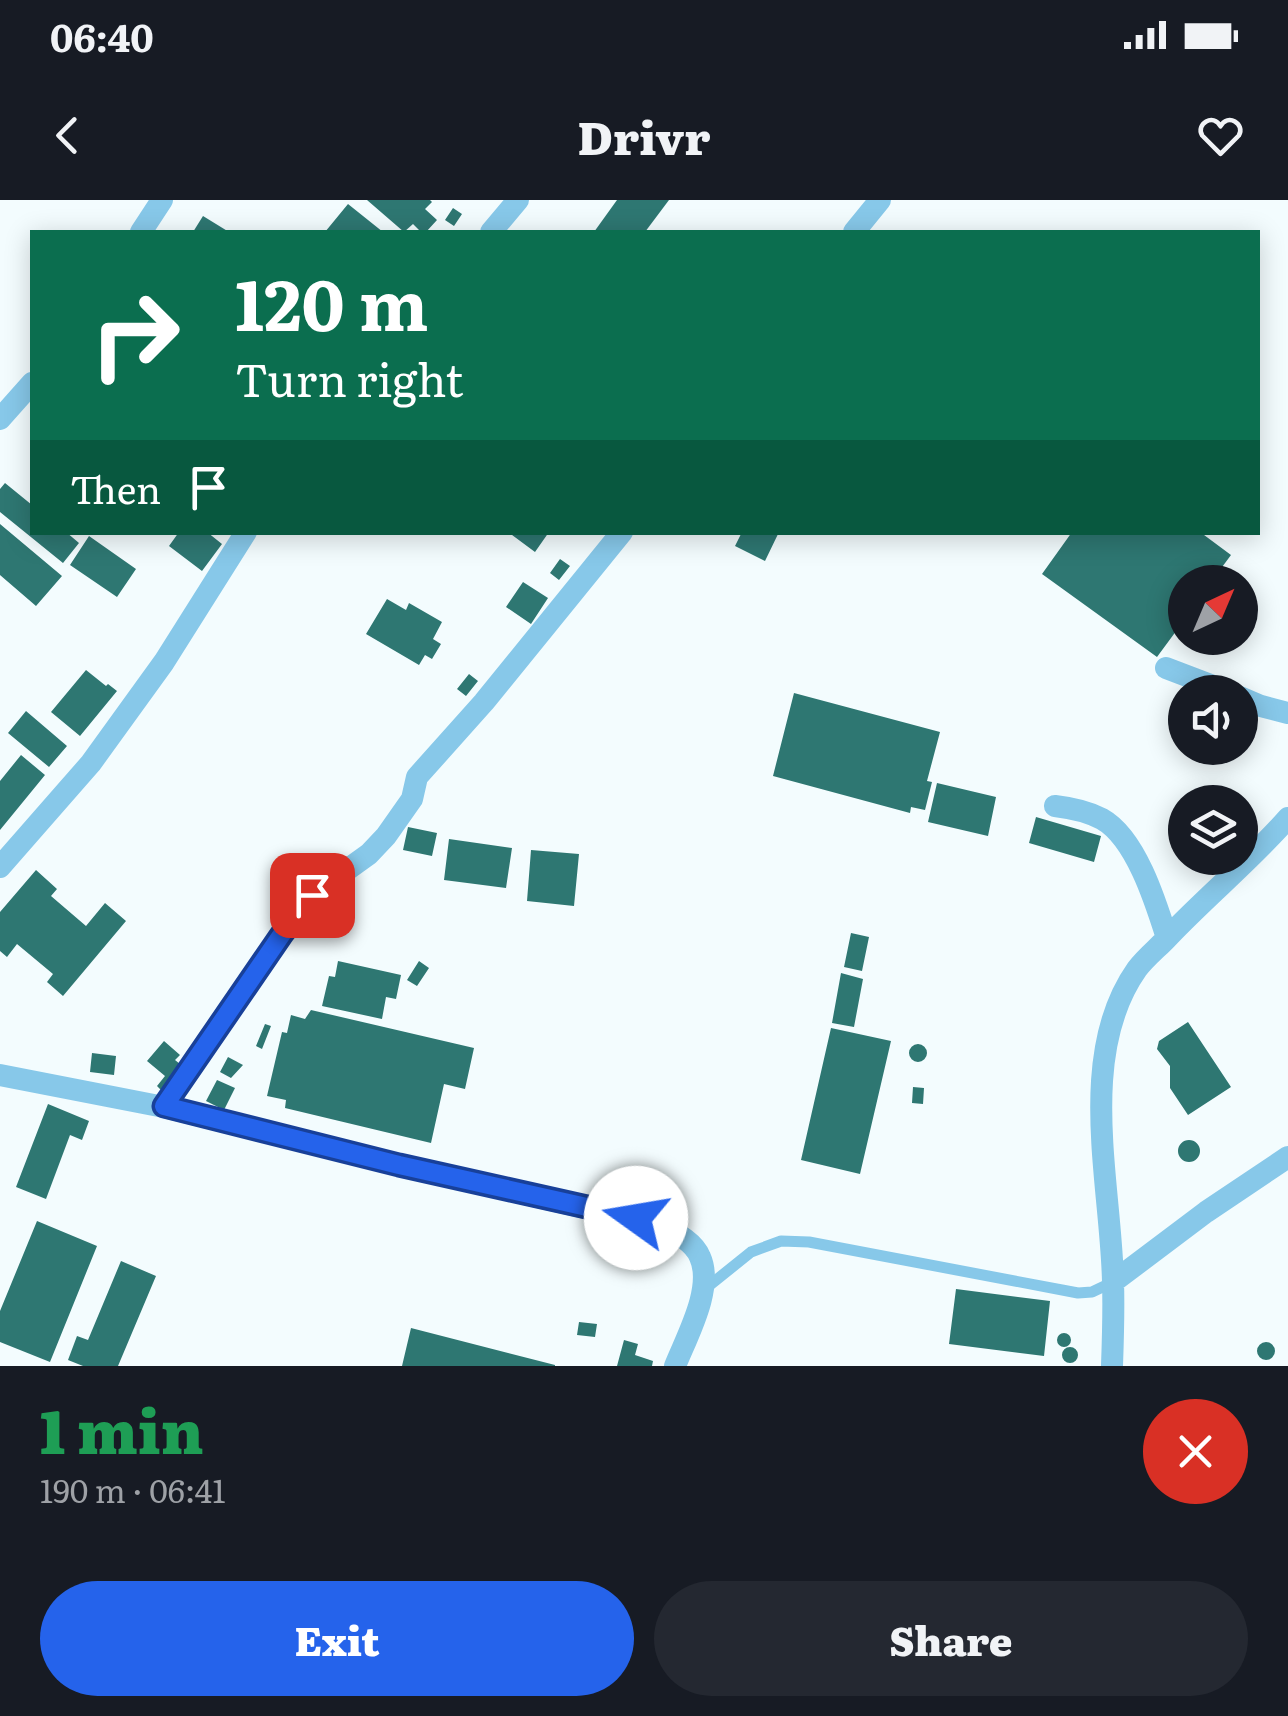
<!DOCTYPE html>
<html lang="en">
<head>
<meta charset="utf-8">
<style>
  body { margin:0; font-family:Literata,serif; background:#242831; color:#f1f3f6; height:100vh; display:flex; flex-direction:column; font-size:38px; white-space:nowrap }
  * { box-sizing:border-box; margin:0 }
  p { font-size:32px; color:#9ea1a6 }
  .icon { flex:none; width:55px; height:55px; fill:none; stroke:currentColor; stroke-width:2; stroke-linecap:round; stroke-linejoin:round }
  .map { position:relative; height:1166px; overflow:hidden }
  .sheet { display:flex; flex-direction:column; background:#171b24; flex:1 }
  .sheet>* { flex:none }
  .hud { position:absolute; left:30px; top:30px; width:1230px; height:305px; border-radius:0px; box-shadow:0 5px 25px #0003; background:#0b6e4f; color:#fff; overflow:hidden }
  .needle { width:65px; rotate:44deg }
  .tools { position:absolute; left:1168px; top:365px; display:grid; gap:20px }
  .tools a { display:grid; place-items:center; width:90px; height:90px; border-radius:50%; background:#171b24; box-shadow:0 5px 25px #0003; font-size:50px }
  .pin { position:absolute; display:grid; place-items:center; width:85px; height:85px; color:#fff; margin:-42px; border-radius:20px; box-shadow:0 5px 15px #0006 }
  .me { position:absolute; width:110px; margin:-55px; rotate:283deg; stroke-linejoin:round; filter:drop-shadow(0 0 8px #0008) }
  .turn { display:flex; align-items:center; gap:35px; height:210px; padding:0 40px; font-size:45px }
  .turn .icon { width:130px; height:130px; stroke-width:2.5 }
  .turn b { display:block; font-size:70px; line-height:85px }
  .then { display:flex; align-items:center; height:95px; padding:0 40px; background:#0003; gap:20px; font-size:38px }
  .round { display:grid; place-items:center; flex:none; width:105px; height:105px; border-radius:52px; background:#242831 }
  .headline { display:flex; align-items:center; justify-content:space-between; height:170px; padding:0 40px }
  h1 { font-size:60px; font-weight:800; line-height:75px; color:#1e9e55 }
  .action { display:flex; gap:20px; margin-top:auto; padding:20px 40px }
  .action a { flex:1; height:115px; border-radius:60px; background:#2563eb; color:#fff; font-size:40px; font-weight:800; line-height:115px; text-align:center }
  .action a+a { background:#242831; color:#f1f3f6 }
  .status { display:flex; justify-content:space-between; align-items:center; height:70px; padding:0 50px; background:#171b24; direction:ltr }
  .status svg { height:28px; fill:currentColor }
  header { display:flex; justify-content:space-between; align-items:center; height:130px; padding:0 40px; background:#171b24; font-size:45px; font-weight:800 }
  .map>svg:first-child { display:block }
</style>
</head>
<body>
<div class="status"><b>06:40</b><svg viewBox="0 0 49 12"><path d="M0 12V9h3v3zM5 12V6h3v6zM10 12V3h3v9zM15 12V0h3v12zM26 1h20v11H26zM47 4h2v5h-2z"/></svg></div>
<header><svg class="icon" aria-label="back" viewBox="0 0 24 24"><path d="M15 5l-7 7 7 7"/></svg>Drivr<svg class="icon" aria-label="heart" viewBox="0 0 24 24"><path d="M12 20l-8-8c-3-5 5-10 8-4 3-6 11-1 8 4z"/></svg></header>
<div class="map">
<svg width="1288" height="1166" viewBox="0 0 1288 1166">
  <rect width="100%" height="100%" fill="#f3fcfe"/>
  <path fill="#2e7772" d="M367 0H430L432 2 425 9 437 20 426 32H421L413 24 404 32Z
    M617 0H669L645 32H594Z
    M348 4 383 32H325Z
    M453 8 462 14 454 26 445 20Z
    M203 16 229 32H193Z
    M5 283 32 305V332H66L79 343 63 363 0 312V289Z
    M0 324 62 376 36 406 0 375Z
    M179 332H207L222 344 202 371 169 346Z
    M508 332H549L535 352Z
    M742 332H779L765 361 735 346Z
    M1072 332H1200L1231 355 1211 382H1185V419L1157 457 1042 374Z
    M89 336 136 369 117 397 70 365Z
    M560 359 570 366 559 380 550 373Z
    M523 382 548 398 531 424 506 407Z
    M387 399 406 410 409 403 442 422 433 439 441 444 432 459 425 455 419 465 366 434Z
    M86 470 106 486 108 484 117 491 80 536 51 512Z
    M469 474 478 481 466 496 457 489Z
    M794 493 940 532 927 581 932 582 925 610 911 607 910 613 773 576Z
    M26 511 67 546 49 567 8 533Z
    M21 555 45 575 0 630V581Z
    M937 583 996 597 988 636 928 622Z
    M1036 617 1101 636 1094 662 1029 643Z
    M408 627 437 633 432 656 403 650Z
    M449 639 512 648 506 688 444 680Z
    M531 650 579 654 574 706 527 701Z
    M36 670 57 689 51 696 86 726 105 703 126 721 63 796 47 782 53 774 17 744 7 757 0 751V712Z
    M851 733 869 737 862 771 844 767Z
    M338 761 401 775 396 799 386 797 382 819 322 806 329 776 335 777Z
    M419 761 429 768 417 786 407 780Z
    M841 773 863 779 854 827 832 823Z
    M311 810 474 848 465 889 444 884 431 943 285 908 286 900 267 896 282 832 287 833 291 815 305 819Z
    M1188 822 1231 887 1188 915 1170 888V866L1157 849 1159 841Z
    M265 824 271 826 262 849 256 846Z
    M831 828 891 841 860 974 801 960Z
    M164 841 180 855 175 860 185 868 164 893 157 886 165 876 147 861Z
    M909 853a9 9 0 1 1 18 0a9 9 0 1 1-18 0Z
    M92 853 116 856 114 875 90 872Z
    M228 857 243 865 231 878 220 872Z
    M217 880 235 888 224 910 206 901Z
    M913 887 924 888 923 904 912 903Z
    M48 904 89 921 82 940 70 935 46 999 16 987Z
    M1178 951a11 11 0 1 1 22 0a11 11 0 1 1-22 0Z
    M37 1021 97 1046 50 1162 0 1142V1111Z
    M121 1061 156 1076 118 1166H83L68 1160 77 1136 88 1140Z
    M956 1089 1050 1101 1044 1156 949 1144Z
    M579 1122 597 1124 595 1137 577 1135Z
    M411 1128 555 1165V1166H402Z
    M1057 1140a7 7 0 1 1 14 0a7 7 0 1 1-14 0Z
    M624 1140 638 1144 635 1155 653 1161 652 1166H617Z
    M1257 1151a9 9 0 1 1 18 0a9 9 0 1 1-18 0Z
    M1062 1155a8 8 0 1 1 16 0a8 8 0 1 1-16 0Z"/>
  <g fill="none" stroke-linecap="round" stroke-linejoin="round">
    <path stroke="#87c8e9" stroke-width="11" d="M705 1089 751 1052 781 1041 809 1042 1078 1093 1092 1092 1113 1082"/>
    <path stroke="#87c8e9" stroke-width="22" d="M141 32 162 0
      M491 32 518 0
      M854 32 880 0
      M0 219 32 183
      M1166 468 1229 492
      M1240 497 1261 506 1288 513
      M1055 606C1072 608 1087 611 1102 619 1136 638 1156 703 1167 738
      M0 667 91 563 164 462 246 332
      M0 875 164 907 399 965 663 1026C676 1033 694 1042 700 1057 714 1088 687 1136 675 1166
      M164 907 282 734 312 695 369 654 386 636 412 599 417 577 484 502 622 332
      M1113 1082 1206 1012 1288 957
      M1112 1166C1113 1138 1114 1110 1113 1082 1111 984 1076 855 1137 769 1146 757 1159 747 1169 736 1207 696 1251 660 1288 618"/>
  </g>
  <g fill="none" stroke-linecap="round" stroke-linejoin="round">
    <g stroke="#184099" stroke-width="25">
      <path id="route" d="M312 695 282 734 164 906 399 965 636 1018"/>
    </g>
    <use href="#route" stroke="#2563eb" stroke-width="18"/>
  </g>
</svg>
<div class="tools">
<a><svg class="needle" viewBox="-14 -14 28 28"><path d="M0-13l5 13h-10z" fill="#e53935"/><path d="M0 13l5-13h-10z" fill="#9ea1a6"/></svg></a>
<a><svg class="icon" aria-label="sound" viewBox="0 0 24 24"><path d="M4 9h4l5-4v14l-5-4H4zM17 9q2 3 0 6"/></svg></a>
<a><svg class="icon" aria-label="layers" viewBox="0 0 24 24"><path d="M12 4l9 5-9 5-9-5zM3 14l9 5 9-5"/></svg></a>
</div>
<div class="pin" style="left:312px;top:695px;background:#d93025"><svg class="icon" aria-label="arrive" viewBox="0 0 24 24"><path d="M6 21V4h12l-3 4 3 4H6"/></svg></div>
<svg class="me" style="left:636px;top:1018px" viewBox="-20 -20 40 40"><circle r="19" fill="#fff"/><path d="M0-13L10 11 0 6-10 11z" fill="#2563eb"/></svg>
<div class="hud">
<div class="turn"><svg class="icon" aria-label="right" viewBox="0 0 24 24"><path d="M7 20v-9h11M14 6l5 5-5 5"/></svg><div><b>120 m</b>Turn right</div></div>
<div class="then">Then<svg class="icon" aria-label="arrive" viewBox="0 0 24 24"><path d="M6 21V4h12l-3 4 3 4H6"/></svg></div>
</div>
</div>
<section class="sheet">
<div class="headline"><div><h1>1 min</h1><p>190 m · 06:41</p></div><a class="round" style="background:#d93025;color:#fff"><svg class="icon" aria-label="close" viewBox="0 0 24 24"><path d="M6 6l12 12M18 6L6 18"/></svg></a></div>
<div class="action"><a>Exit</a><a>Share</a></div>
</section>
</body>
</html>
